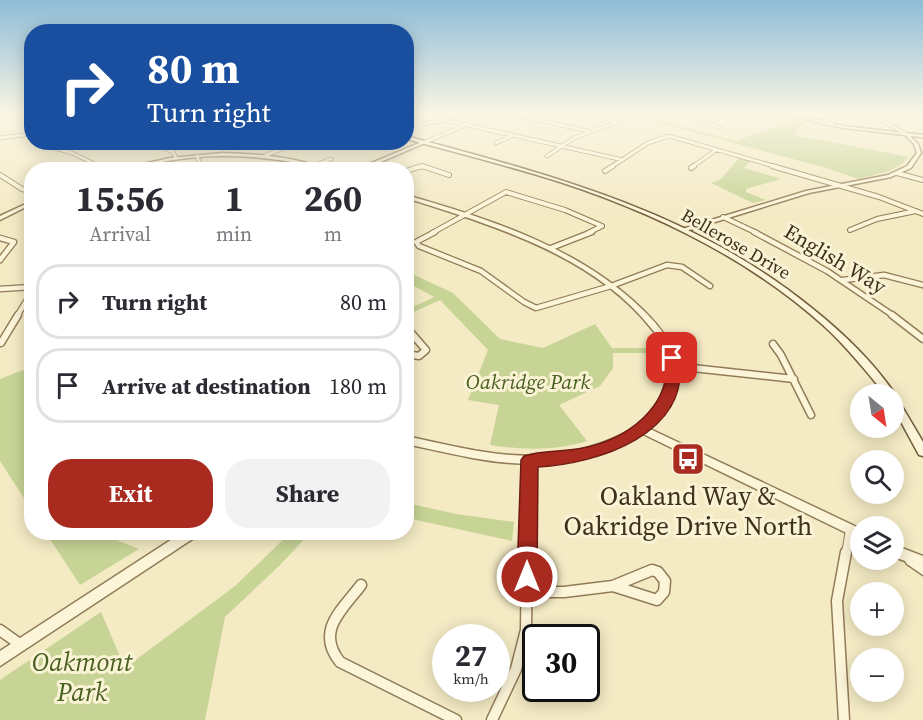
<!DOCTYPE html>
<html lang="en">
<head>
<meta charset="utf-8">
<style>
  body { margin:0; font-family:"Source Serif 4",serif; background:#f2f2f3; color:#2b2b33; height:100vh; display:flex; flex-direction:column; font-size:22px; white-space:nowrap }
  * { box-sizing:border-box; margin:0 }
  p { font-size:20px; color:#7c7c81 }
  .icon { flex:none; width:33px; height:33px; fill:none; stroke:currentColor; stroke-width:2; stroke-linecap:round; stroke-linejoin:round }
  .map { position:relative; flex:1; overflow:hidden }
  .drawer { position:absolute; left:24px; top:162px; width:390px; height:378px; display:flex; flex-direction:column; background:#fff; border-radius:24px; box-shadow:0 3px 15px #0003 }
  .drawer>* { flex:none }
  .banner { position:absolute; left:24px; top:24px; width:390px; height:126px; border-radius:24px; box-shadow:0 3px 15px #0003; background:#1a4fa0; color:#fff; overflow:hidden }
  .needle { width:39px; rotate:150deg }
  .controls { position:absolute; left:850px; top:384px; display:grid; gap:12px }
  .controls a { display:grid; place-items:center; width:54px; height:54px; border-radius:50%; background:#fff; box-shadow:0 3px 15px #0003; font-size:30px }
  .speed { position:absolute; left:432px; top:624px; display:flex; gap:12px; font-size:30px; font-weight:700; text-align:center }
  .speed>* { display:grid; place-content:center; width:78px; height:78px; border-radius:50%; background:#fff; box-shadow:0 3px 15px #0003; line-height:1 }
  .speed small { font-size:15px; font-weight:400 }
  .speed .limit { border:3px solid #111; border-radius:9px; background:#fff; color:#111 }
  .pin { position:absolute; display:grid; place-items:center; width:51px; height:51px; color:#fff; margin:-26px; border-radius:12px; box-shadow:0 3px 9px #0006 }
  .me { position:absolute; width:66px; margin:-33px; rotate:0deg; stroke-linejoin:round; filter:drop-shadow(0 0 4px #0008) }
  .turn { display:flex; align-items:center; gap:21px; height:126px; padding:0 24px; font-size:27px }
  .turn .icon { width:78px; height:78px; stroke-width:2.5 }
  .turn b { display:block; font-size:42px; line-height:51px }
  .eta { display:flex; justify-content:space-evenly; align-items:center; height:102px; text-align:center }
  .eta b { font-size:36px; font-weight:700; line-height:42px }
  .cta { display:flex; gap:12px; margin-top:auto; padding:12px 24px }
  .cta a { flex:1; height:69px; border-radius:24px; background:#a92a1f; color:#fff; font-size:24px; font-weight:700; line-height:69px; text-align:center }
  .cta a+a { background:#f2f2f3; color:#2b2b33 }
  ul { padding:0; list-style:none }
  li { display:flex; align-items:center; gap:18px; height:75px; margin:0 12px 9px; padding:0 12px; border:3px solid #e1e1e2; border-radius:24px }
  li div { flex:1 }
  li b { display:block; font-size:22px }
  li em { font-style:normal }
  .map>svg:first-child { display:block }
</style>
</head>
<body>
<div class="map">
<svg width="923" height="720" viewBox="0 0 923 720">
  <rect width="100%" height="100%" fill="#f4eac4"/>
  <path fill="#c7d496" d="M627 114H636L735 141 798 120 805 121 794 135 909 157 902 164 889 171 859 179 826 168Z
    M739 158 750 161 744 168 781 179 746 189V192L766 200 753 203 711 183 721 179Z
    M406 271 453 293 500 339 543 348 595 324 612 348H657L659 353H613V368L600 386 559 405 587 441C555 451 522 450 490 445L499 405 468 400 488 350 440 300 407 315V310L434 297 407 282Z
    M31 367V509L0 461V379Z
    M407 503 456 514 514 522 512 541 407 518Z
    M46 533H99L139 549 80 585Z
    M290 533H310L280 565 225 617 205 720H0V680L101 612 125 668 235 586Z"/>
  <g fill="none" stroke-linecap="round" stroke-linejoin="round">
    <g stroke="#927c57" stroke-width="4.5">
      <path id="minor-far5" d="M511 114 588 131
        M685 114 719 127
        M743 114 753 117
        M871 114 906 134
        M687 115 710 114
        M534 120 548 114
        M821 123 826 119 833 121 829 125
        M424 124 445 120 623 160
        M0 138 32 134
        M151 142 159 146
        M170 142 159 146 173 152 176 158
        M425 142 459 128 482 114
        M496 143 512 136
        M55 148 72 153 101 167
        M266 155 300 142
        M197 156 201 167
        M547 156 574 138 617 122 594 114
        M310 167 331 159
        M418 167H426
        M611 167 648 143 669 136 777 167
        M692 167 716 150"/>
    </g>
    <g stroke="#927c57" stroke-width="6">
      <path id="minor-far4" d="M98 166 106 170
        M201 166 202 170
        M772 166 879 197 923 214
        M691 168 694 166
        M303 170 314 166
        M406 171 422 166 449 175
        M605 171 613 166
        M897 173 923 180
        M0 175 22 189 32 192
        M723 217 757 233
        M850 230 877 219 916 211
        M432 233 506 192 565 210 602 226 588 233"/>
    </g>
    <g stroke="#927c57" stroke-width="7">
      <path id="minor-far3" d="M435 232 416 242 419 246 481 271 524 302 536 308 611 286 667 265 682 267 710 286
        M754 232 827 271 894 316
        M0 238 14 242 0 260
        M551 248 592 232
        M843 280 884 275 923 285
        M0 289 32 287
        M17 316 32 292"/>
    </g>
    <g stroke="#927c57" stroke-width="9">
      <path id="minor-far2" d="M892 315 923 339
        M406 327 426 350 419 356 406 354
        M1 343 18 315
        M773 344 781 355 811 415
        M674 366 794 379"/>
    </g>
    <g stroke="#927c57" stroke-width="10">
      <path id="minor-far1" d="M527 554 529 460
        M846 554 850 530"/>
    </g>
    <g stroke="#927c57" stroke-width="13">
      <path id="minor" d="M652 570 658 572 665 581 664 592 657 600 613 586Z
        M361 585C342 610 315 631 340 662L456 720
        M529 592H564L613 586
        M0 630 21 645
        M492 720 516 669 526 630 527 552
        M844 720 837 601 846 552"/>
    </g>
    <g stroke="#927c57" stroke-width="3">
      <path id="tertiary" d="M783 114H792L843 126 923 135V137L910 136 918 144 921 153 911 168 891 177 809 193 686 231H682V229L806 191 888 175 907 166 917 153 914 144 905 135 843 128Z
        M424 141 427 142 362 170H355Z
        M223 153C259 154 295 157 329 170 316 170 305 165 292 162 269 158 246 156 223 156 202 156 182 158 162 162 147 165 132 170 116 170L170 158Z
        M406 195C490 219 578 247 642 309 660 326 676 346 678 371 680 395 667 414 648 428L861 529V540L641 433C630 441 616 447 603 451 532 476 477 459 406 444V436C485 453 546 471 623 434 640 426 659 412 665 395 675 370 668 348 651 328 593 255 492 225 406 198Z
        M32 201V204L0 220V216Z
        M183 532H198L197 536 0 666V651Z
        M894 545 923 556V575L907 564 905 561 894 557Z"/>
    </g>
    <g stroke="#735c3a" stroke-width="3">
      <path id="secondary" d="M406 136C551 175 695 212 813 309 843 333 873 362 895 394L894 395 885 394C866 371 847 347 825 327 750 259 655 213 560 182 509 166 458 153 406 139Z
        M894 396 897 398 923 442V456L919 455 894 409Z"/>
    </g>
    <use href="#minor-far5" stroke="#fdf5d9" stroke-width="3"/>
    <use href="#minor-far4" stroke="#fdf5d9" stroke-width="4"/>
    <use href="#minor-far3" stroke="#fdf5d9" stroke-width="4.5"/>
    <use href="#minor-far2" stroke="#fdf5d9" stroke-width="6"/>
    <use href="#minor-far1" stroke="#fdf5d9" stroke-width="8"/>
    <use href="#minor" stroke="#fdf5d9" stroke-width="10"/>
    <use href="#tertiary" fill="#fdf5d9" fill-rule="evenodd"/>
    <use href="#secondary" fill="#fdf5d9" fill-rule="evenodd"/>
  </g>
  <linearGradient id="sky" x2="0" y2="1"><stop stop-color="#8dbcd8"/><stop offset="0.53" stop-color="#faf6e4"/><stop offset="1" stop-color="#faf6e4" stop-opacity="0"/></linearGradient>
  <rect width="923" height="215" fill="url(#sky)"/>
  <path fill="#a92a1f" stroke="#6e1b14" stroke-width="1.5" d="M672 354 679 358C692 434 597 464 538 467L537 577 534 584 527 587 520 584 517 577 521 460 524 456C541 450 565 452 583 448 627 439 672 407 666 358Z"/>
  <defs>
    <g id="bus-square" transform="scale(1.725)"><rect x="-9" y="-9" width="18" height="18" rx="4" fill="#a92a1f" stroke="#faf3d5"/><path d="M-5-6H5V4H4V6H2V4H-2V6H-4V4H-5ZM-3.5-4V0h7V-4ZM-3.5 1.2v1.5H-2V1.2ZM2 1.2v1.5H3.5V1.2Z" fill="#fff"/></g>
  </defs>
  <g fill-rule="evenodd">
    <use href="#bus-square" x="688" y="459"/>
  </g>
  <g text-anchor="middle" stroke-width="6" stroke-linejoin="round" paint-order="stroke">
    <g font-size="18" fill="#40311d" stroke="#faf3d5">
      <text transform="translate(736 244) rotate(30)" y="6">Bellerose Drive</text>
    </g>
    <g font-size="21" fill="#40311d" stroke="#faf3d5">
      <text transform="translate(835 259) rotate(31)" y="7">English Way</text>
    </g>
    <g font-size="21" font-style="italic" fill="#495f21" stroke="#faf3d5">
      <text x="528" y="389">Oakridge Park</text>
    </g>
    <g font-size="26" fill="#40311d" stroke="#faf3d5">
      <text x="688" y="505">Oakland Way &amp;<tspan x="688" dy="30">Oakridge Drive North</tspan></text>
    </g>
    <g font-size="26" font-style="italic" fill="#495f21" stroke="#faf3d5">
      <text x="82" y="671">Oakmont<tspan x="82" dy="30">Park</tspan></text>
    </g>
  </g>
</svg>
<div class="controls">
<a><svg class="needle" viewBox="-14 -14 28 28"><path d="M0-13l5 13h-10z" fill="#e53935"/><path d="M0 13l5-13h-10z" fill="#7c7c81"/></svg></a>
<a><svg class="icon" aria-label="search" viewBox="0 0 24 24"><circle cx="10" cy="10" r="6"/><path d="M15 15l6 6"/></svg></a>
<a><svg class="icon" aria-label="layers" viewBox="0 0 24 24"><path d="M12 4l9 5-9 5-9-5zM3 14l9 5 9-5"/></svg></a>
<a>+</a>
<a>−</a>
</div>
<div class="speed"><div>27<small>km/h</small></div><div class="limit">30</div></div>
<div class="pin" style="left:672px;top:358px;background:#d93025"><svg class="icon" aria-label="arrive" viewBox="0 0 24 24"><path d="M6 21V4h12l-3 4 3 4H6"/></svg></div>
<svg class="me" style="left:527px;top:577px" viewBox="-20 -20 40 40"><circle r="17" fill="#a92a1f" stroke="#fff" stroke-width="3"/><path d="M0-11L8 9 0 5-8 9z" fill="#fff"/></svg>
<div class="banner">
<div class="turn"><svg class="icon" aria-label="right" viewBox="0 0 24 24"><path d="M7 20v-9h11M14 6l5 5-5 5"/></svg><div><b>80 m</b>Turn right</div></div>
</div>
<section class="drawer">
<div class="eta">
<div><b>15:56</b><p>Arrival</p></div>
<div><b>1</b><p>min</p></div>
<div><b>260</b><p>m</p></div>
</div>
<ul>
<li><svg class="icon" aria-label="right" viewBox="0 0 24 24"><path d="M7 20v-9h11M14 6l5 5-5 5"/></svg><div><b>Turn right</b></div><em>80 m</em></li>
<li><svg class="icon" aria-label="arrive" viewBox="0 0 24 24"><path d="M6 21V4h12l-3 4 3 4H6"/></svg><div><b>Arrive at destination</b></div><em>180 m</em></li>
</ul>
<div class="cta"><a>Exit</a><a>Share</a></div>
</section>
</div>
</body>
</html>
